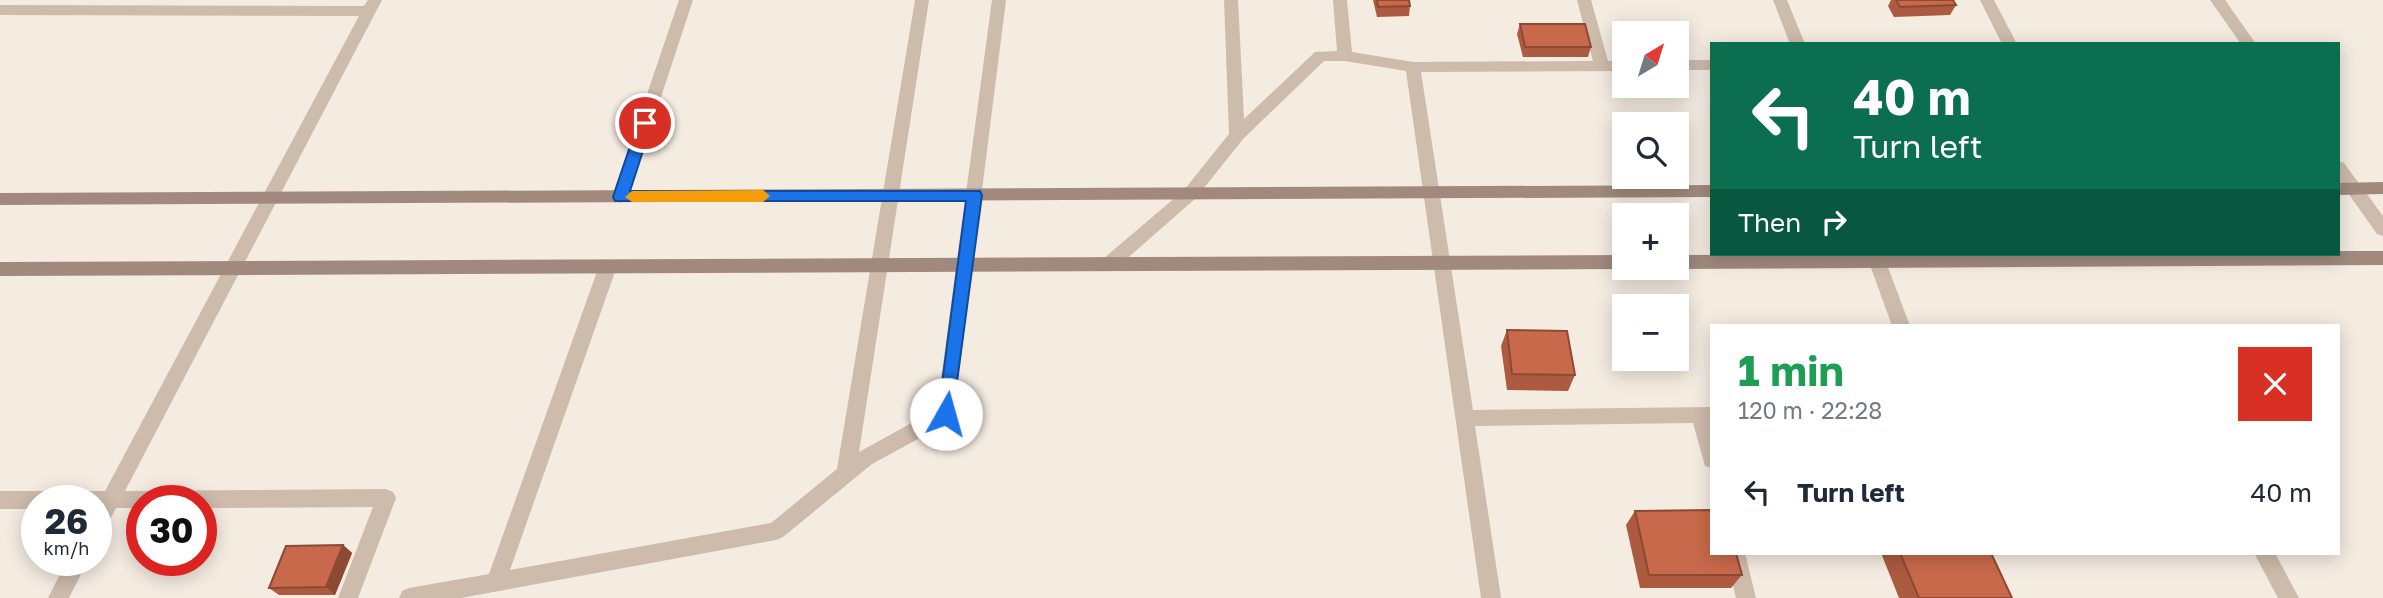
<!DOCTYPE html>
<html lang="en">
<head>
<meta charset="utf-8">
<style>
  body { margin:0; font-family:"Golos Text",sans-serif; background:#f6f6f7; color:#1f2937; height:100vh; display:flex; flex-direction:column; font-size:26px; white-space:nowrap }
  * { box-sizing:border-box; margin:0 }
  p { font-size:23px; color:#747a83 }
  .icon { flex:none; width:38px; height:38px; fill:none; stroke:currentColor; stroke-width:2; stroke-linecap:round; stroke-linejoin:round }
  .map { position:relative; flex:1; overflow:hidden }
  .side { position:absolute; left:1710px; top:324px; width:630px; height:231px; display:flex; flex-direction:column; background:#fff; border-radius:0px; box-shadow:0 4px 18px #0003 }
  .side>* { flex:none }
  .top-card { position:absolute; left:1710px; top:42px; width:630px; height:214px; border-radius:0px; box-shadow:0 4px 18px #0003; background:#0b6e4f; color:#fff; overflow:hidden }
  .needle { width:46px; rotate:38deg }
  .fabs { position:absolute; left:1612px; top:21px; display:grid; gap:14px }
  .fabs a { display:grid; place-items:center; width:77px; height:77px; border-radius:0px; background:#fff; box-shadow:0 4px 18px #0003; font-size:35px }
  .speed { position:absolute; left:21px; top:485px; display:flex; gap:14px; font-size:35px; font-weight:700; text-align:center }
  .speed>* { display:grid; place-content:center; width:91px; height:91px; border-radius:50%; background:#fff; box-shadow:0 4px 18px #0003; line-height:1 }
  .speed small { font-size:18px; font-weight:400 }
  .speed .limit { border:10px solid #d22; background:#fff; color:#111 }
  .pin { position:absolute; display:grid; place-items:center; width:60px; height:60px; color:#fff; margin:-30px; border:4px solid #fff; border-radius:50%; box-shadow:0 2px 7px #0007 }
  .me { position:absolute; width:77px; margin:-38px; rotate:7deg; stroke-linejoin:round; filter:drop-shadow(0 0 5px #0008) }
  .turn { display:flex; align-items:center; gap:24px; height:147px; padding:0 28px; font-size:32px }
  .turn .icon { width:91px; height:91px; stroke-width:2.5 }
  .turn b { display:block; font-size:49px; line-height:60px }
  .then { display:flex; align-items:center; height:66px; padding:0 28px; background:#0003; gap:14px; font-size:26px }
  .round { display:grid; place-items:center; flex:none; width:74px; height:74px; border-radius:0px; background:#f6f6f7 }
  .head { display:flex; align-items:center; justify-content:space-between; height:119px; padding:0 28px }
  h1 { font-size:42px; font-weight:700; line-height:52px; color:#1e9e55 }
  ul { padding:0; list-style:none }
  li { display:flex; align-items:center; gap:21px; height:98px; padding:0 28px }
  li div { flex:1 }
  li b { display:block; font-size:26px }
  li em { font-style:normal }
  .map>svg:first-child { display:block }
</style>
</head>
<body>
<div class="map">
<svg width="2383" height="598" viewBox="0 0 2383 598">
  <rect width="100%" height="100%" fill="#f4ebe1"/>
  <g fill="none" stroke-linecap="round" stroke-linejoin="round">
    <path fill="#cdbbac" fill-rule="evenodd" d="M368 0H382L125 491 386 489 393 492 396 498 358 598H338L373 507 201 508V500H142V508H116L103 532 96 535V500H37V509H0V491H105L359 16 0 15V5L364 6Z
      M679 0H693L628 197 620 203 612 197Z
      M915 0H929L859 452 937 409 992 0H1006L953 420 872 464 783 537 776 540 461 598H399L402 591 409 588 489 574 599 266 602 261H614L617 266 510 570 771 523 837 469Z
      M1224 0H1238L1244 119 1315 52 1337 51 1333 0H1347L1352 52 1413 62 1593 61 1577 0H1591L1608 61H1624V71L1421 72 1473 410 1712 407V468L1705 466 1693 423 1475 426 1501 598H1481L1406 71 1345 61H1324L1243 139 1196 198 1115 269H1103L1100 264 1103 259 1184 190 1229 134Z
      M1773 0H1787L1805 44H1790Z
      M1980 0H1994L2017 44H2002Z
      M2210 0H2225L2256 44H2241Z
      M1676 60H1712V70H1676Z
      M2338 161 2344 163 2383 216V236L2377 234 2338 179Z
      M1866 254H1883L1910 326H1892Z
      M1725 553H1745L1756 598H1736Z
      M2254 553H2275L2299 598H2278Z
      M67 560H88L69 598H48Z"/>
    <path fill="#a18a7d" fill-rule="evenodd" d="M2383 182V194L2338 195V183Z
      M1712 185V197L0 205V193Z
      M2338 251H2383V265L1676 269 1673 268H1676V255L2338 254Z
      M1624 255V268H1627L1624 269 0 276V262Z"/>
  </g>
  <path fill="#ac5a40" d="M1373 0H1409L1410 6 1409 16 1377 17Z
    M1891 0H1953L1956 5 1950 15 1894 17 1888 6Z
    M1520 24 1591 47 1588 57H1523L1517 34Z
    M1507 330 1575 375 1568 391 1507 390 1501 346Z
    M1635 511 1742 575 1731 588H1640L1626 525Z
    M343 545 352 553 335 595H279L269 588Z
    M1881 553H1991L2012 598H1899Z"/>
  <path fill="#8c4a34" d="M343 545 352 553 335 595 326 587Z"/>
  <path fill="#c8694b" stroke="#8c4a34" stroke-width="2" d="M1377 0H1409L1410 6 1378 7Z
    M1896 0H1953L1956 5 1900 7Z
    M1520 24H1585L1591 47H1525Z
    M1507 330 1567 331 1575 375 1512 374Z
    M1712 510V553H1736L1742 575H1649L1635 511Z
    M343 545 326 587 269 588 286 546Z
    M1900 553H1991L2012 598H1919Z"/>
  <path fill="#1a73e8" stroke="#114b97" stroke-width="2" d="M645 118 652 123 630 191H980L982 195 952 419 946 421 940 419 938 414 966 201H615L613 197 638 123Z"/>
  <path fill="#f59e0b" d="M763 190 770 196 763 202H632L625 197 632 191Z"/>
</svg>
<div class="fabs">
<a><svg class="needle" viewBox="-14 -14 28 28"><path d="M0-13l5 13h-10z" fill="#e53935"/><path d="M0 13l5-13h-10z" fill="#747a83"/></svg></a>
<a><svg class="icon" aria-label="search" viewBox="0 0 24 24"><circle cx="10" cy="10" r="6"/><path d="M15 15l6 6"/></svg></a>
<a>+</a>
<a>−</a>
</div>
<div class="speed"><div>26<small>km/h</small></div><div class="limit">30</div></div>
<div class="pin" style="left:645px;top:123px;background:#d93025"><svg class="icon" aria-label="arrive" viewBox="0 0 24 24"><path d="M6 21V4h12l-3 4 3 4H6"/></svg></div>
<svg class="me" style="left:946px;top:414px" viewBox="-20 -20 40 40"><circle r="19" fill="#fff"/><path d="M0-13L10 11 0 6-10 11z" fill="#1a73e8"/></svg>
<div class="top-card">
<div class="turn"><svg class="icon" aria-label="left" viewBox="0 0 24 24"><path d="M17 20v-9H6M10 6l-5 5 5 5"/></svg><div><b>40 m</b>Turn left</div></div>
<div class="then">Then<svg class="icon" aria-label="right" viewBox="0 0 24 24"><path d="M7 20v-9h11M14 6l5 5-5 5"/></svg></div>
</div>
<section class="side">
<div class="head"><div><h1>1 min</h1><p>120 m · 22:28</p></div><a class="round" style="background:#d93025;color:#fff"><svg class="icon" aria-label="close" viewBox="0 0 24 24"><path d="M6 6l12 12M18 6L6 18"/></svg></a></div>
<ul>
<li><svg class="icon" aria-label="left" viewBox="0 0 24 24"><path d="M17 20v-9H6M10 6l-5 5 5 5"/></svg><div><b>Turn left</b></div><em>40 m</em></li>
</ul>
</section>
</div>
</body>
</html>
